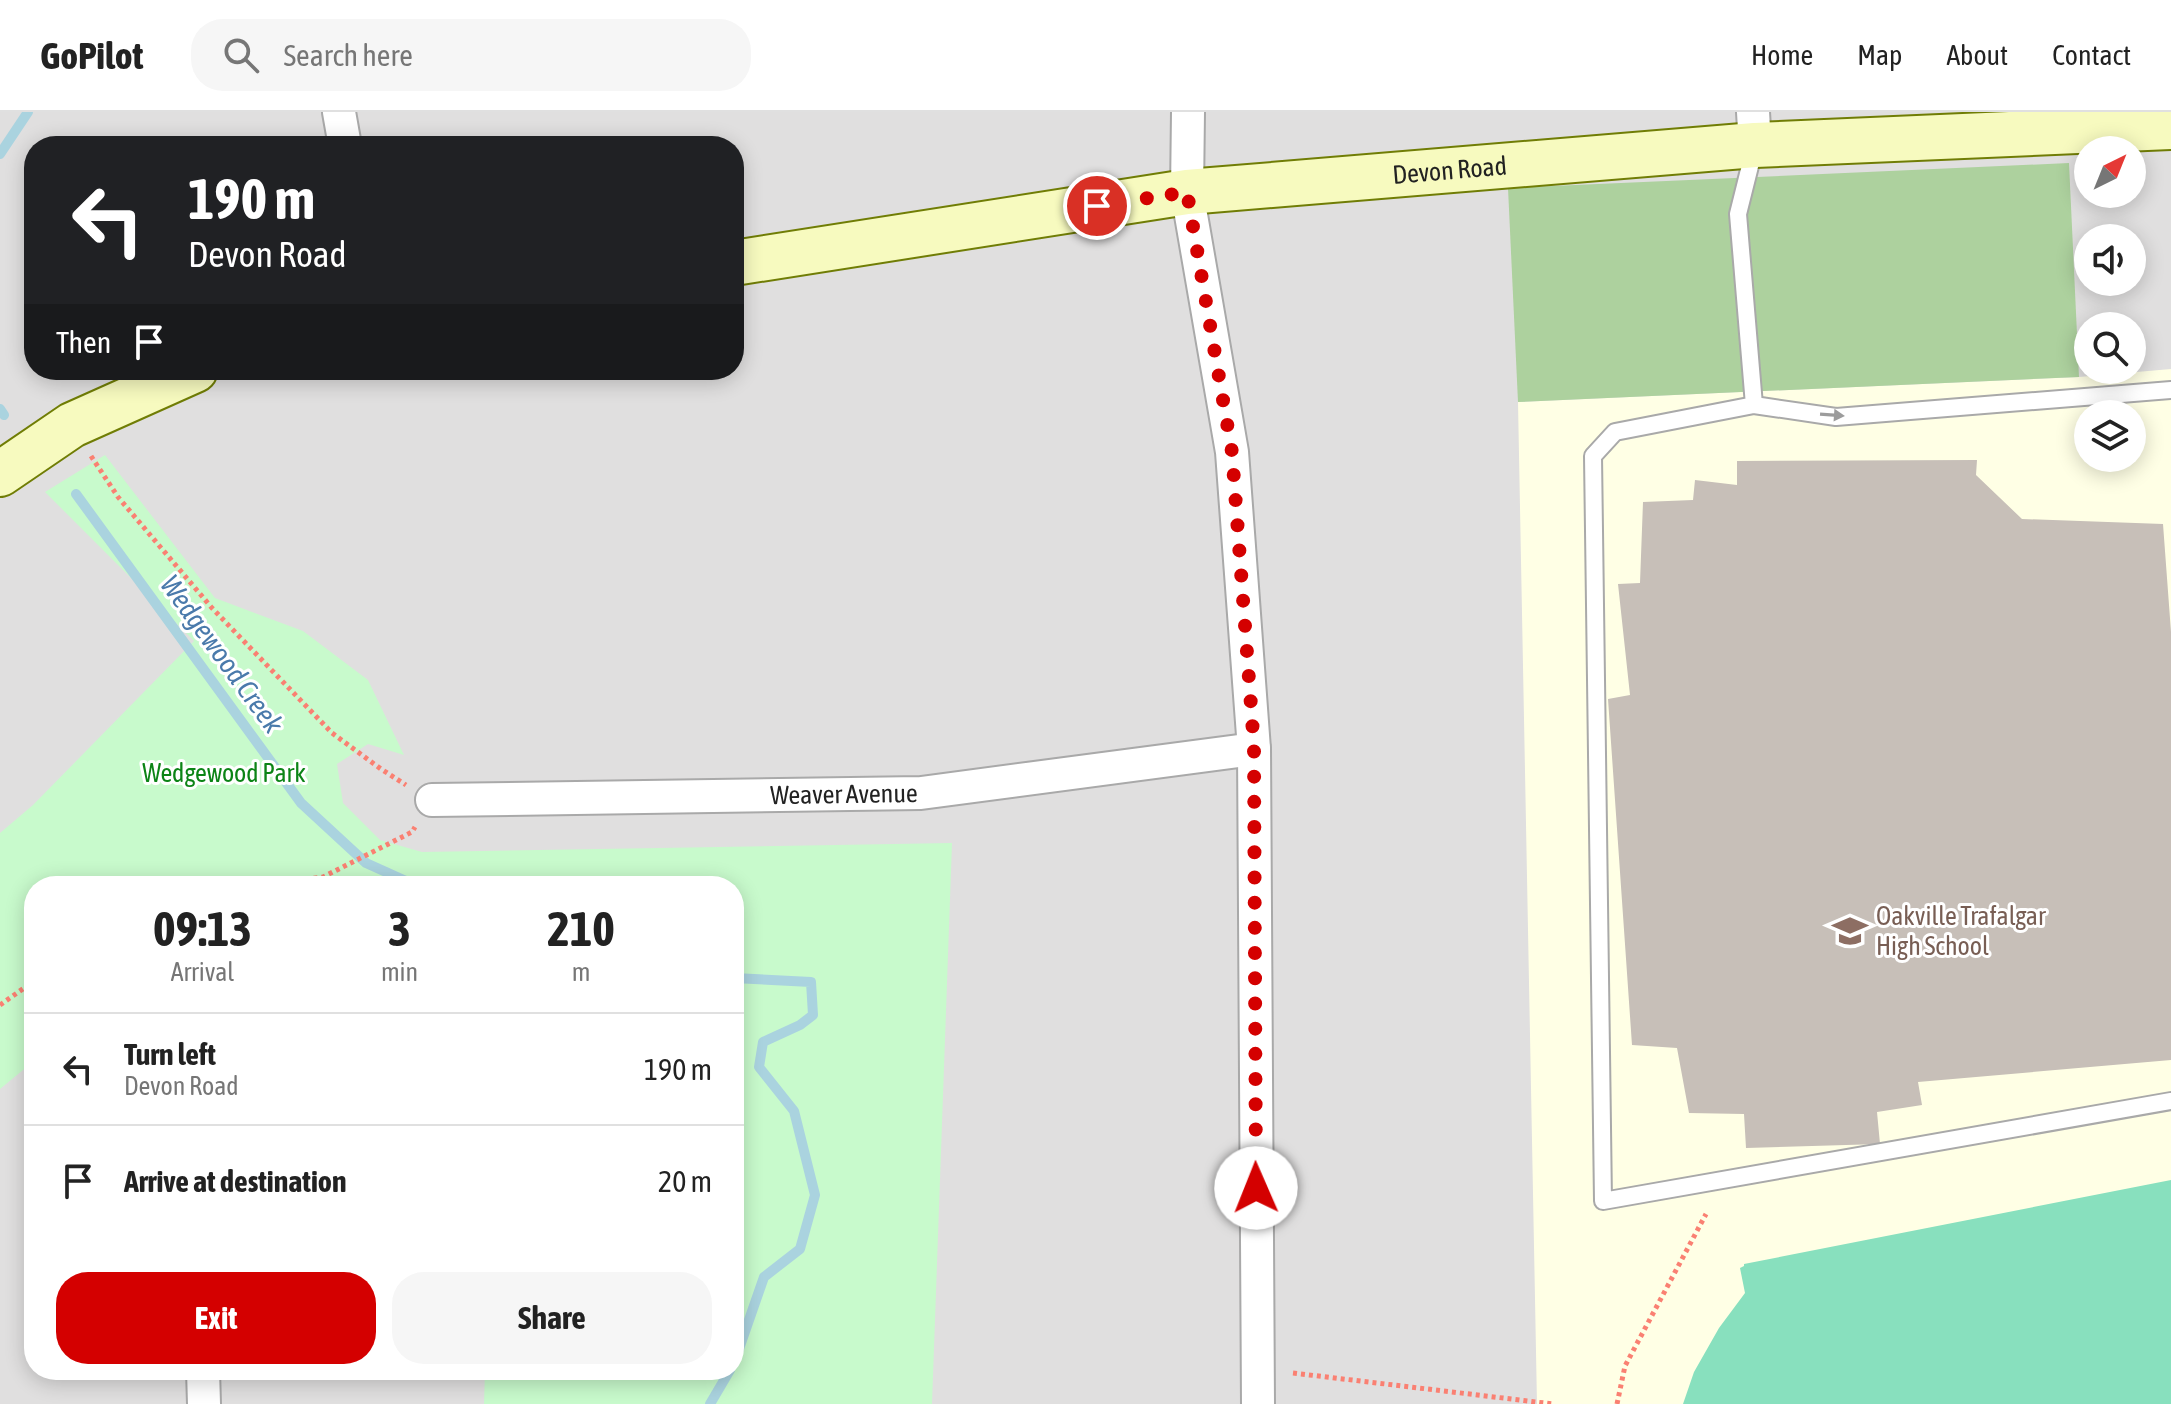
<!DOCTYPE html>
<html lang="en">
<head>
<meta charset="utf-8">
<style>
  body { margin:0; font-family:"Asap Condensed",sans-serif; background:#f6f6f6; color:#222; height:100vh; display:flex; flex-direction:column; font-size:30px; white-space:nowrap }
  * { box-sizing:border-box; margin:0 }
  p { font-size:26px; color:#767676 }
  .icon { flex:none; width:44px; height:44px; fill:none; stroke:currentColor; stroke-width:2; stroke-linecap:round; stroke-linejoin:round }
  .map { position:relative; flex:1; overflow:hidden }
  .drawer { position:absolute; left:24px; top:764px; width:720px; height:504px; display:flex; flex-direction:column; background:#fff; border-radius:32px; box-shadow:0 4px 20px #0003 }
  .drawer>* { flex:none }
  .top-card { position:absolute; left:24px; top:24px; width:720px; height:244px; border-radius:32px; box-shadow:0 4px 20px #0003; background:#202124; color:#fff; overflow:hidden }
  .needle { width:52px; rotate:43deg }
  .controls { position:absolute; left:2074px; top:24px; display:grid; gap:16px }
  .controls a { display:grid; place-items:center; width:72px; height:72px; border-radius:50%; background:#fff; box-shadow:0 4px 20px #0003; font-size:40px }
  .pin { position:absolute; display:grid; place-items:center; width:68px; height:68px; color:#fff; margin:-34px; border:4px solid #fff; border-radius:50%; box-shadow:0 2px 8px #0007 }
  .me { position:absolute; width:88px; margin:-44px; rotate:359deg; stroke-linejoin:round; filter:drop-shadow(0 0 6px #0008) }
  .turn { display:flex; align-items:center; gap:28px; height:168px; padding:0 32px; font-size:36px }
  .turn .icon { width:104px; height:104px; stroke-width:2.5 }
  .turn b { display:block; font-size:56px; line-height:68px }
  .then { display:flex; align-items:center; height:76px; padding:0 32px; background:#0003; gap:16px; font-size:30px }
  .eta { display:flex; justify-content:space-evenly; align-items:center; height:136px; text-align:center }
  .eta b { font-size:48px; font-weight:700; line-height:56px }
  .cta { display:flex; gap:16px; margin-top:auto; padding:16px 32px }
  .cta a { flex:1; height:92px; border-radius:32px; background:#d40000; color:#fff; font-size:32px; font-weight:700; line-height:92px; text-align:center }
  .cta a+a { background:#f6f6f6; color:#222 }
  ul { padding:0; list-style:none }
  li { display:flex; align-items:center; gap:24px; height:112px; padding:0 32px; border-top:2px solid #e0e0e0 }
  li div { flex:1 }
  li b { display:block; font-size:30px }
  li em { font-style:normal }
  header { display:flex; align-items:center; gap:48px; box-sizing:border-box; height:112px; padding:0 40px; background:#fff; border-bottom:2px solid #e0e0e0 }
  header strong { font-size:38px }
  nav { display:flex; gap:44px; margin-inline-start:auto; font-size:28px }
  .search { width:560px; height:72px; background:#f6f6f6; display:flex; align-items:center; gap:20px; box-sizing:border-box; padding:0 28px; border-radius:32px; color:#767676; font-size:30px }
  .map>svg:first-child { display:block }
</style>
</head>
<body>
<header>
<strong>GoPilot</strong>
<div class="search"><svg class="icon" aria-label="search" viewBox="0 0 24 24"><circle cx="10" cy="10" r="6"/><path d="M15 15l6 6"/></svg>Search here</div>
<nav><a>Home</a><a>Map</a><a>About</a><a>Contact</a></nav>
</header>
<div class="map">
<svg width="2171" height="1292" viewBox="0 0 2171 1292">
  <rect width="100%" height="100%" fill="#f2efe9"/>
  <path fill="#e0dfdf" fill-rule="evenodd" d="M0 0H2171V1292H0ZM34 34H734V258H34ZM2088 38H2132V82H2088ZM2088 126H2132V170H2088ZM2088 214H2132V258H2088ZM2088 302H2132V346H2088ZM34 774H734V1258H34Z"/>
  <path fill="#ffffe5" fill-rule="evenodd" d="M2171 257V1292H1537L1518 290 2079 265ZM2088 302H2132V346H2088Z"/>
  <path fill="#add19e" d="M2069 51 2079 265 1518 290 1508 76Z"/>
  <path fill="#c8facc" d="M105 343 215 486 303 519 368 568 404 643 368 632 337 652 343 691 380 728 422 740 952 731 932 1292H484L485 1258H734V774H34V949L0 977V721L33 693 194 529 45 380Z"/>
  <path fill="#88e0be" d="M2171 1068V1292H1683L1694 1260 1719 1216 1745 1181 1740 1156 1744 1154V1152Z"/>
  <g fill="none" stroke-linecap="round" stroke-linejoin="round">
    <path stroke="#aad3df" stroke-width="10" d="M0 42 28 0
      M0 297 4 303
      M76 382 301 691 366 751 417 774
      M734 866 811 870 813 903 800 913 763 930 759 955 794 999 815 1083 800 1137 764 1165 734 1251
      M710 1292 730 1258"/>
  </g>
  <path fill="#c7bfb8" d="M1977 348 1976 363 2022 407 2163 412 2171 520V948L1918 970 1922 993 1877 1000 1880 1032 1746 1036 1744 1002 1689 1001 1677 936 1632 933 1608 587 1630 583 1618 472 1640 471 1643 390 1693 388 1695 368 1737 373V349Z"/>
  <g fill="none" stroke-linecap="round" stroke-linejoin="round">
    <g stroke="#a9a9a9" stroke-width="20">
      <path id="lane" d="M1754 38 1738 102 1754 293
        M2171 278 1836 305 1754 293 1615 320 1593 344 1603 1089 2171 989"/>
    </g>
    <g stroke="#a9a9a9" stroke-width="36">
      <g id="street">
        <path d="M339 0 345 34"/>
        <path d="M1188 0 1187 80 1232 340 1254 637 1258 1292"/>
        <path d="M1753 0 1755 33"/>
        <path id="s1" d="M432 688 921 681 1254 637"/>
        <path d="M203 1258 204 1292"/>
      </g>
    </g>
    <g stroke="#707d05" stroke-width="48">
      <g id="secondary">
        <path id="s2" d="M734 151 1187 80 1755 33 2171 15"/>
        <path d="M0 362 72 313 195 258"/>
      </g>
    </g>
    <path stroke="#fa8072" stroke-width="5" stroke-dasharray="4 4" stroke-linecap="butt" d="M91 344 118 385 212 496 332 621 381 657 406 673
      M250 774 323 765 412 720 415 715
      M0 893 34 869
      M1293 1261 1553 1292
      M1617 1292 1625 1254 1706 1102"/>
    <use href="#lane" stroke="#fff" stroke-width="16"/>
    <use href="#street" stroke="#fff" stroke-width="32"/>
    <use href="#secondary" stroke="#f7fabf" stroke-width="44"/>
  </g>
  <defs><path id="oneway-solid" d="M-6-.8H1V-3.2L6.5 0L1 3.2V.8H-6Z" transform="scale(2)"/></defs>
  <use fill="#9c9c9c" href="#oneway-solid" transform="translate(1832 303) rotate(4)"/>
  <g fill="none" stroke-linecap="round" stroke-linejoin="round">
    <path stroke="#d40000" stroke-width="14" stroke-dasharray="0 25.2" d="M1097 94 1187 80 1232 340 1252 607 1254 637 1256 1076"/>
  </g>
  <defs>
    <g id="school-bare" transform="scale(2.76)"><path d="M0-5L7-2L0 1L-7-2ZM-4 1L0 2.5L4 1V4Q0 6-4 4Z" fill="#8d6e63" stroke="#fff" stroke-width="2.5" paint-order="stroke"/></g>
  </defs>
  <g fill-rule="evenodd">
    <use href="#school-bare" x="1850" y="819"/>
  </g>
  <g text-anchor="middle" stroke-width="6" stroke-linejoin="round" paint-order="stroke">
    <g font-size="26" fill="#222" stroke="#fff">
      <text dy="9" stroke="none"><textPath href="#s2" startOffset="722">Devon Road</textPath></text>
      <text dy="9" stroke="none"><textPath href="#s1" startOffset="412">Weaver Avenue</textPath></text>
    </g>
    <g font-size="26" fill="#0c8416" stroke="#fff">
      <text x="224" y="670">Wedgewood Park</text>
    </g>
    <g font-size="26" fill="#785e54" stroke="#fff" text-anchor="start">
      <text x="1876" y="813">Oakville Trafalgar<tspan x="1876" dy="30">High School</tspan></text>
    </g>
    <g font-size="28" font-style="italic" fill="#4a7aab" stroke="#fff">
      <text transform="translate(222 542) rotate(54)" y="10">Wedgewood Creek</text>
    </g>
  </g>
</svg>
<div class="controls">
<a><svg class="needle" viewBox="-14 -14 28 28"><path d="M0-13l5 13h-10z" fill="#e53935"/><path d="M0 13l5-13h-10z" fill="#767676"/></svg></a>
<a><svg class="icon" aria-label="sound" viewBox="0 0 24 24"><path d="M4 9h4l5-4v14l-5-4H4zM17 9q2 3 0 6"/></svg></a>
<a><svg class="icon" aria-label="search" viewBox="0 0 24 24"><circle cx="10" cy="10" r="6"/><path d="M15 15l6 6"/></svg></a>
<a><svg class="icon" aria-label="layers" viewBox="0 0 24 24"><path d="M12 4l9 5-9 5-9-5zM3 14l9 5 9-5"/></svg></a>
</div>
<div class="pin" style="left:1097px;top:94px;background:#d93025"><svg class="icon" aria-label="arrive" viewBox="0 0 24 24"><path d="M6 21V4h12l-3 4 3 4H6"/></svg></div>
<svg class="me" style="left:1256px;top:1076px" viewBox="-20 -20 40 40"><circle r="19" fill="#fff"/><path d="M0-13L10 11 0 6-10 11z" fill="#d40000"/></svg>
<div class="top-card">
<div class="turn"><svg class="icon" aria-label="left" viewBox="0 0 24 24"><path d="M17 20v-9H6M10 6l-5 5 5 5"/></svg><div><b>190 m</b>Devon Road</div></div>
<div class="then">Then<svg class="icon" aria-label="arrive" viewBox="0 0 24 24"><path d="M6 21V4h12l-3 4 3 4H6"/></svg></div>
</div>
<section class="drawer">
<div class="eta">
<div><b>09:13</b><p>Arrival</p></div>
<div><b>3</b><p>min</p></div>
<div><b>210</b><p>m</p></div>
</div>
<ul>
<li><svg class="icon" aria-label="left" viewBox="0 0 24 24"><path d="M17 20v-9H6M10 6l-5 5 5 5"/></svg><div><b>Turn left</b><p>Devon Road</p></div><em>190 m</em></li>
<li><svg class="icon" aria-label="arrive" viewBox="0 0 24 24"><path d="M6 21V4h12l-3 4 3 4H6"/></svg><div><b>Arrive at destination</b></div><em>20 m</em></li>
</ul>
<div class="cta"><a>Exit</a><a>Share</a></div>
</section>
</div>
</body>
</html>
